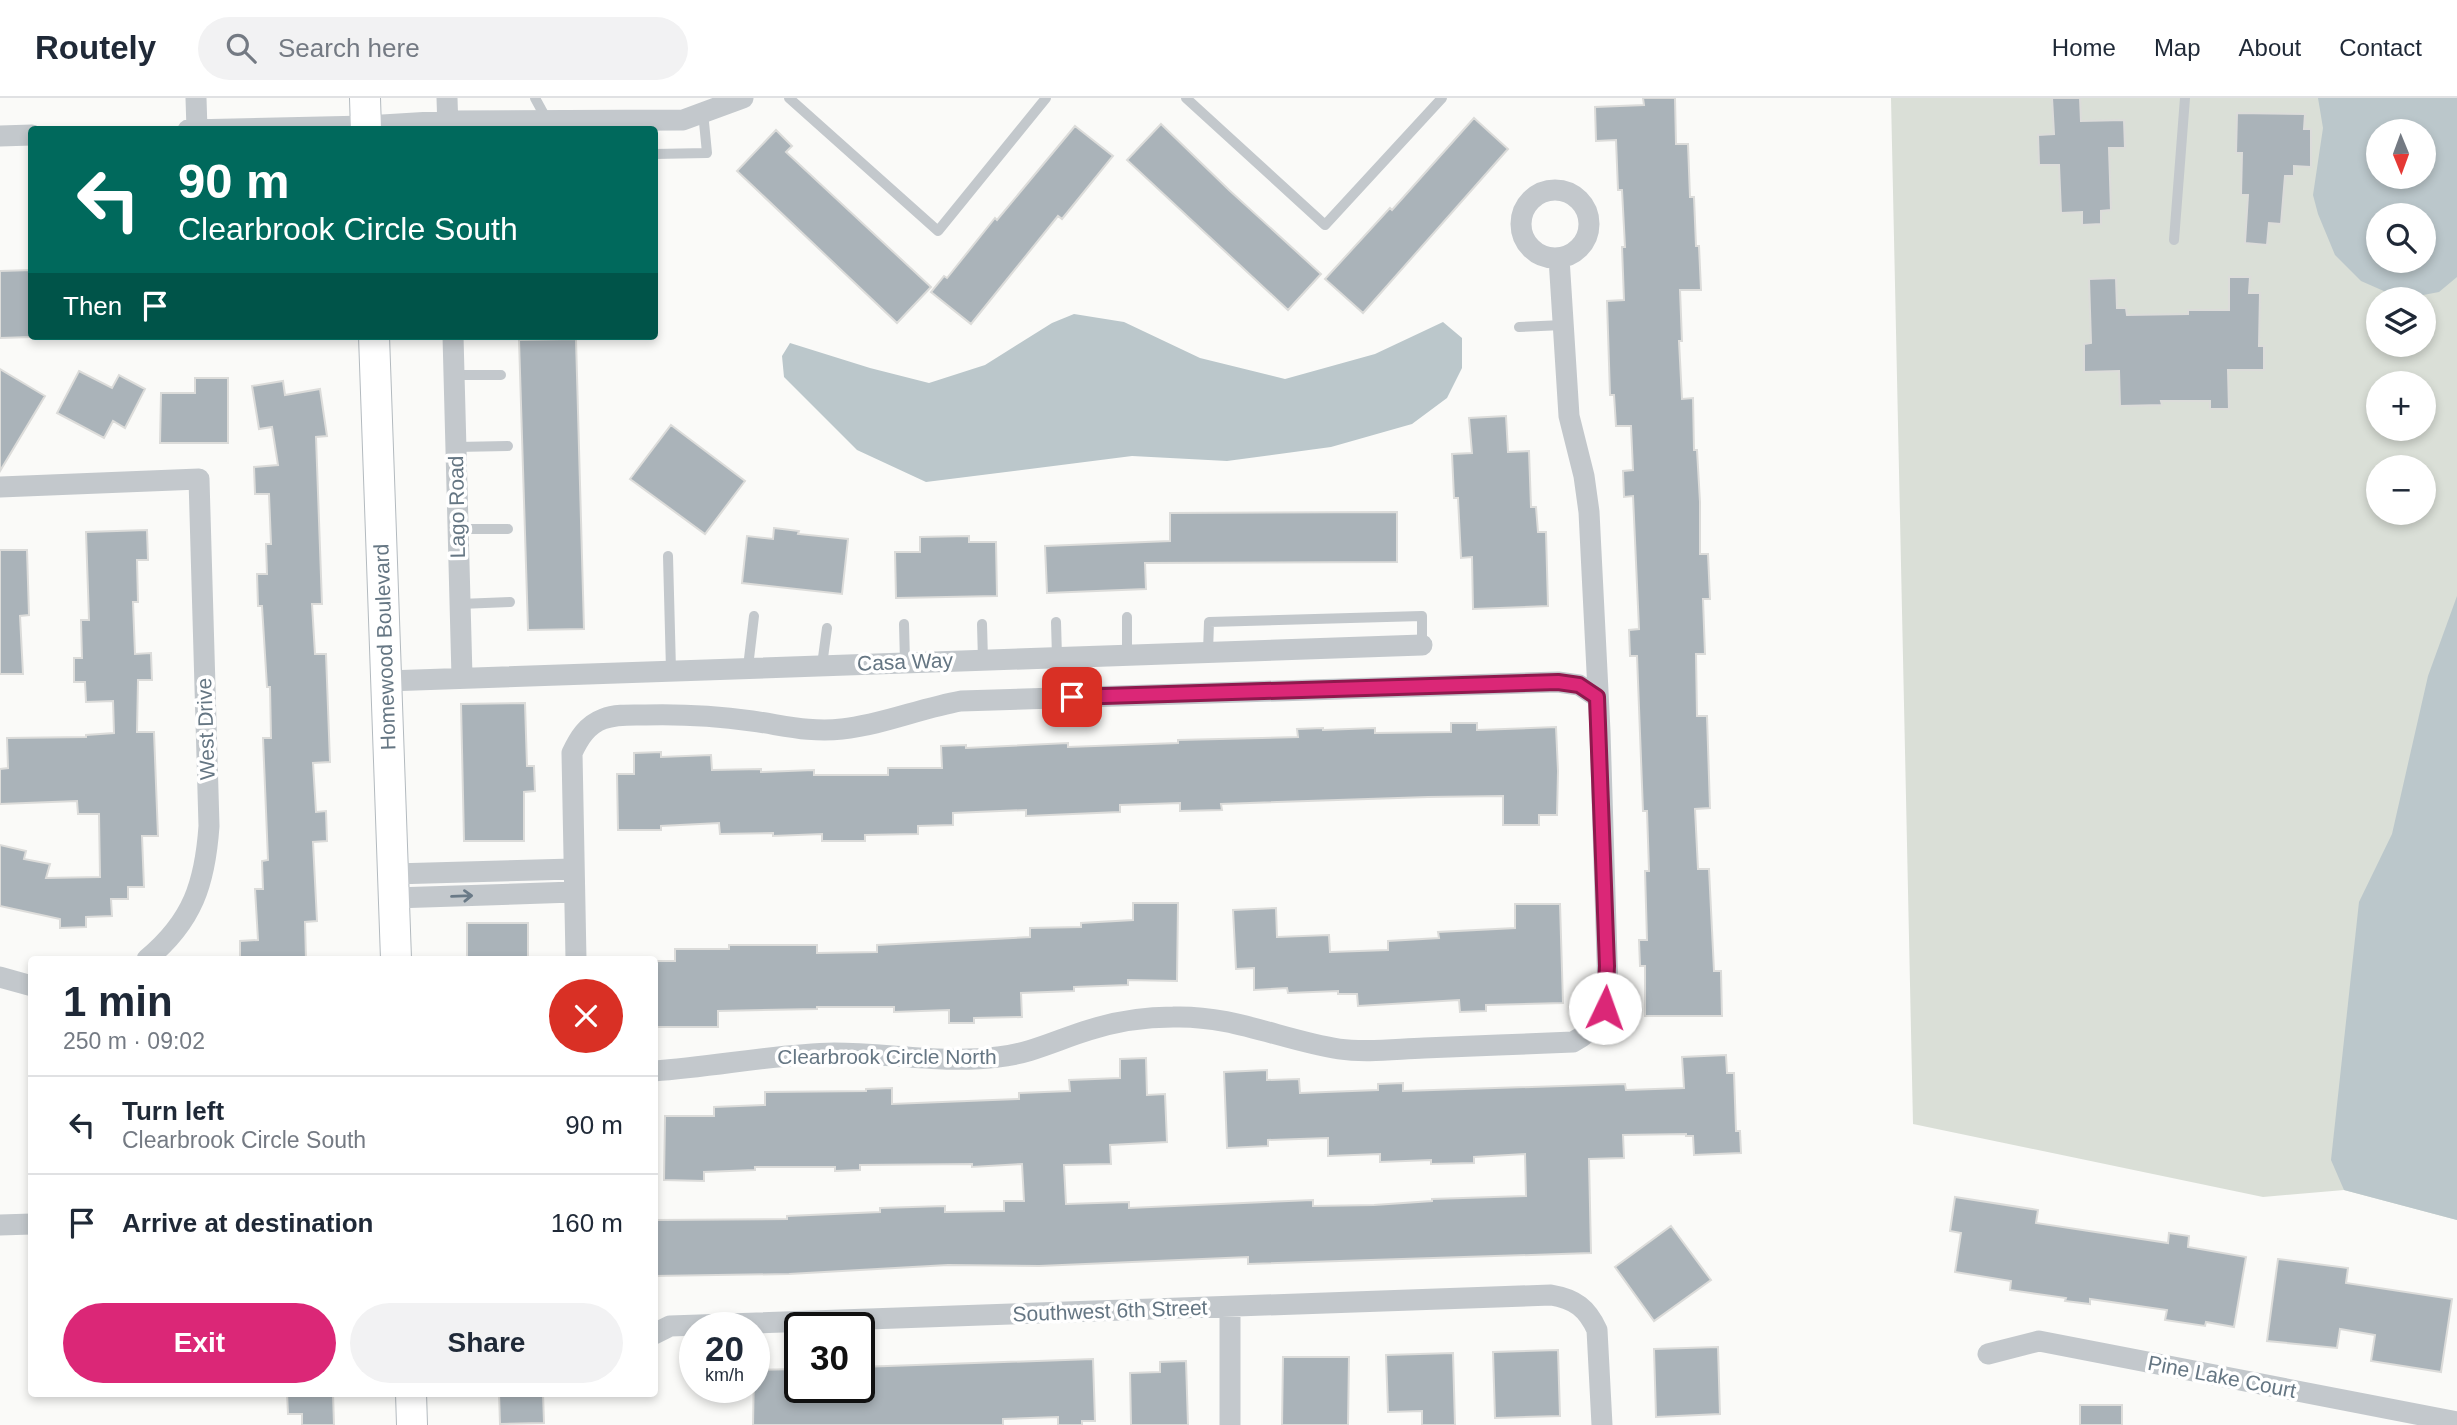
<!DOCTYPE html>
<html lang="en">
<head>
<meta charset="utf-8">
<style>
  body { margin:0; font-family:Arial,sans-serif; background:#f2f2f3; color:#1f2937; height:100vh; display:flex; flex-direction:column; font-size:26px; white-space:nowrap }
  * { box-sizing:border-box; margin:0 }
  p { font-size:23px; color:#747a83 }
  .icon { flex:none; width:38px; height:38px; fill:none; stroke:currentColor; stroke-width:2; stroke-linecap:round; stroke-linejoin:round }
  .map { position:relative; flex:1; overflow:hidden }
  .drawer { position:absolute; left:28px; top:858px; width:630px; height:441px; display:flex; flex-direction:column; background:#fff; border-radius:7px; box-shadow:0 4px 10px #0003 }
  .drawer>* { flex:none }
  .hud { position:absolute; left:28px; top:28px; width:630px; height:214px; border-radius:7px; box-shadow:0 4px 10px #0003; background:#00695c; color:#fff; overflow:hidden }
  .needle { width:46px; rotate:179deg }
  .fabs { position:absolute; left:2366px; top:21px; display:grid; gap:14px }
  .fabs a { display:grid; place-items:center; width:70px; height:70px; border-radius:50%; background:#fff; box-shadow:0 4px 10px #0003; font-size:35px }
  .speed { position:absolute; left:679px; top:1214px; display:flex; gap:14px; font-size:35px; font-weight:700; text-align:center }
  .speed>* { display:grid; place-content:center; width:91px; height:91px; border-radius:50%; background:#fff; box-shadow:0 4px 10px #0003; line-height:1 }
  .speed small { font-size:18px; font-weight:400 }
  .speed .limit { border:4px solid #111; border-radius:10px; background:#fff; color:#111 }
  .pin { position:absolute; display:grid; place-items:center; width:60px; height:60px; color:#fff; margin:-30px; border-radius:14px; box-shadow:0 4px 10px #0006 }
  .me { position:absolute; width:77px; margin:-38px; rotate:3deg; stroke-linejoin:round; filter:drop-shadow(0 0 5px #0008) }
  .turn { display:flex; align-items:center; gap:24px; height:147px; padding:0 35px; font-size:32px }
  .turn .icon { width:91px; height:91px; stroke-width:2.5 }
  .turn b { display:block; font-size:49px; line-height:60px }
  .then { display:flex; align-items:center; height:66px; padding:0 35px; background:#0003; gap:14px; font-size:26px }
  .round { display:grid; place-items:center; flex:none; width:74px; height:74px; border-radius:37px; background:#f2f2f3 }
  .head { display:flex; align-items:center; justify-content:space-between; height:119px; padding:0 35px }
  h1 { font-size:42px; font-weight:700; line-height:52px }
  .action { display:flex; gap:14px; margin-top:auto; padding:14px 35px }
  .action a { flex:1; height:80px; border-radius:42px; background:#db2777; color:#fff; font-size:28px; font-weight:700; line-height:80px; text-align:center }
  .action a+a { background:#f2f2f3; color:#1f2937 }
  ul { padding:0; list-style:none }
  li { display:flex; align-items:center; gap:21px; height:98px; padding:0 35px; border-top:2px solid #e0e1e3 }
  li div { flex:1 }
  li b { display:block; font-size:26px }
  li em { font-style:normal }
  header { display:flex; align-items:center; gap:42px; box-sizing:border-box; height:98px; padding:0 35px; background:#fff; border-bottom:2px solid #e0e1e3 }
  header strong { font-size:33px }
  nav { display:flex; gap:38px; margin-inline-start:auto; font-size:24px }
  .search { width:490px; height:63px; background:#f2f2f3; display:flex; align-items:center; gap:18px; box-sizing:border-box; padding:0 24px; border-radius:38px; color:#747a83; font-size:26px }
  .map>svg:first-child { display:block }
</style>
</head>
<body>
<header>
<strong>Routely</strong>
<div class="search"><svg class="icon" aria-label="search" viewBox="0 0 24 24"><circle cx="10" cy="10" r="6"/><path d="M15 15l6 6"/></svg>Search here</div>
<nav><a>Home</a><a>Map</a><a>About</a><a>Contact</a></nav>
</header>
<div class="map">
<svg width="2457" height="1327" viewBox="0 0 2457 1327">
  <rect width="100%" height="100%" fill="#fafaf8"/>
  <path fill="#dadfd7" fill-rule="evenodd" d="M1891 0H2457V1122L2344 1092 2263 1099 1913 1026ZM2378 33H2424V79H2378ZM2378 117H2424V163H2378ZM2378 201H2424V247H2378ZM2378 285H2424V331H2378ZM2378 369H2424V415H2378Z"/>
  <path fill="#bbc7cb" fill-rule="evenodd" d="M2318 0H2457V179L2439 194 2402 201 2361 183 2335 157 2318 116 2313 97 2323 30ZM2378 33H2424V79H2378ZM2378 117H2424V163H2378Z
    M1074 216 1124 224 1200 260 1285 281 1375 256 1443 224 1462 240V270L1447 300 1412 326 1331 349 1227 363 1132 358 926 384 857 352 784 279 782 258 790 245 870 270 929 285 985 267 1052 225Z
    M2457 498V1122L2344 1092 2331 1062 2359 804 2392 736 2428 578Z"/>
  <path fill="#aab3b9" stroke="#dcdcda" stroke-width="2" d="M1643 0H1675L1676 46H1688L1690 99H1694L1696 148H1699L1701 192H1680L1682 243H1679L1682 301 1693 300 1694 352H1697L1700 404V456H1708L1710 501H1703L1705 556H1696L1697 618H1707L1710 710 1695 711 1698 771H1709L1714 873H1721L1722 918H1645V868H1640L1639 842H1647L1645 773H1649L1647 713H1643L1637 558H1630L1629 532 1639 531 1633 398 1624 399 1623 373 1633 372 1631 328H1616L1614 297H1610L1607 203 1624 202 1622 149H1625L1622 92H1618L1616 42 1596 43 1595 9 1644 7Z
    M2052 0H2080L2081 23 2124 22 2125 50H2109L2111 112 2101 113V126L2082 127V114L2061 115 2059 67H2039L2038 37 2054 36Z
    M2237 15 2305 16 2304 31H2311V69L2294 68V78H2285L2281 126 2269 125 2267 147 2245 145 2248 97H2241L2242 55H2236Z
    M1474 20 1508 51 1363 215 1325 181 1390 110 1392 112Z
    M1161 26 1229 92 1321 176 1288 212 1127 62Z
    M1075 28 1113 58 1062 121 1058 118 971 226 931 194 944 178 947 180 995 120 997 122Z
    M776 32 792 48 786 54 931 189 897 225 737 73Z
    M32 172V239L0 240V173Z
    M2229 179H2250L2249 195H2260L2259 248H2264V272H2228L2229 311H2210V303H2161L2162 307 2120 308 2119 273 2084 274V246L2091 245 2089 181 2116 180 2117 210H2126L2127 217 2188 216V212H2229Z
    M576 241 584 531 528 532 519 242Z
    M0 271 45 298 0 373Z
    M79 273 112 290 119 277 145 291 125 330 113 323 104 340 57 315Z
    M195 280H228V345H160L161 295H195Z
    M283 283 285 297 320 291 327 338 316 339 322 506H312L315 556H326L330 664 313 665 316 714 326 713 327 743 313 744 317 823 305 824 306 861H240V843L258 842 255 791H263L262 763 268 762 263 640H271L270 589H267L262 508H258L257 476H267L266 446H271L269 396H255L254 369 278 367 272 329 259 331 252 288Z
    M1506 318 1508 354 1529 353 1531 409H1536L1538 434H1546L1548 508 1473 511 1472 459 1461 460 1458 400H1454L1452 356 1472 355 1469 320Z
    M671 327 745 383 705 436 630 381Z
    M1397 414V464L1145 465 1146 491 1047 495 1045 448 1170 443V415Z
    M774 430 799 433 798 436 848 441 842 496 742 485 747 438 773 441Z
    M147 432 148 462H137L138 504H133L135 556 151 555 152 582H138L137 634H154L158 738H142L144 789H128V801H111L112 818 86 819V829L60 830V821L0 808V747L26 753 24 761 50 766 46 780 100 779 99 716H78L77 703 0 706V671L8 670 7 640 86 639V637L114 635 113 603 86 604 85 584H74V560H82L81 522H89L86 434Z
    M969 438V444H996L997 498 896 500 895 454H920V439Z
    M0 452H27L29 517 20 518 23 576H0Z
    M525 605 527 668H534L535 693 524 694V743H464L461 606Z
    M1451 625H1477V632L1556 629 1558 673 1557 717H1539V727H1503V698L1428 699 1221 706 1222 712 1180 713V705L1120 707V714L1026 718V712L953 715V727L918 728V736L865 737V743H822V736L773 738V735L720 736 719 725 661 728V732H618L617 676H634V655L661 654V659L711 657 712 672 761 671V674L814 672V677H888V670H942L941 648 966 647V650L1068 645V649L1178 645V642L1298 639 1297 631 1323 630V632L1375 630V635L1451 634Z
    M1133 805H1178L1177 883 1128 882V887L1074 889V893L1021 895 1022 919 974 920V925H949V912L894 914V909H817V911L718 913V929H654V863H675V851H729V847H817V855L877 854V847L1030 839V830L1081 829V825L1133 822Z
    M1515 806H1560L1563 905 1486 907V913L1460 914 1459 902 1358 908 1357 896H1338V893L1288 895 1287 890 1254 892V870L1236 871 1233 812 1276 810 1277 839 1329 837 1330 854 1388 852V843L1439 840 1438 834 1515 830Z
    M467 825H528V861H467Z
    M1726 957 1727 975H1734L1736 1033H1740L1741 1055 1694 1057 1693 1038H1686V1036L1623 1037 1624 1060 1589 1061 1591 1155 1248 1166V1159L1039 1168 948 1167 789 1176 654 1178V1122L787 1121V1118L880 1114V1110L945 1108V1114L1004 1113V1103H1024L1022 1066 972 1069V1066L860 1067V1072L835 1073V1069H755V1072L704 1074V1083L664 1082 665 1018H714V1009L765 1007V994L866 993V991L892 990V1006L1019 1001V995L1070 993 1069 982 1120 980V961L1146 960 1147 997 1165 996 1167 1044 1110 1047 1111 1066 1064 1067 1066 1106 1129 1104V1110L1313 1102V1108L1374 1107 1432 1103V1101L1526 1098 1525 1056 1474 1059V1065L1431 1066V1062L1380 1064V1056L1328 1058V1040L1268 1042V1048L1227 1050 1224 974 1267 972V982L1299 981 1300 995 1378 992V986L1403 985V993L1625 986 1626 992 1684 990 1682 959Z
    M1955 1099 2038 1112 2036 1125 2168 1145 2169 1135 2189 1138 2188 1149 2246 1159 2234 1229 2206 1224 2205 1228 2165 1222 2167 1212 2090 1201V1206L2065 1203 2066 1200 2010 1192 2011 1183 1955 1174 1961 1135 1950 1133Z
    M1671 1128 1711 1182 1654 1223 1615 1169Z
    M2278 1161 2348 1170 2346 1185 2452 1201 2441 1274 2371 1263 2375 1237 2340 1231 2337 1250 2267 1243Z
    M1718 1249 1720 1316 1656 1319 1654 1251Z
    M1558 1252 1560 1318 1495 1320 1493 1254Z
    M1453 1255 1455 1327H1422V1313L1388 1314 1386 1257Z
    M1283 1259H1349L1348 1327H1282Z
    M1093 1261 1095 1323H1082V1327H1058V1319L1003 1321V1327H753L754 1272 800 1271V1290H859V1269Z
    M1186 1263 1188 1327H1131L1130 1275 1160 1274V1264Z
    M287 1295H333L334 1327H302V1316H288Z
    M499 1295H543L544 1325 500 1326Z
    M2080 1307H2122V1327H2080Z"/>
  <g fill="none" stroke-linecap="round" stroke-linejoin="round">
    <g stroke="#b3babf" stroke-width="32">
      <path id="secondary" d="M365 0 366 32
        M374 238 396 861
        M411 1295 412 1327"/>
    </g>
    <path stroke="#c3c8cc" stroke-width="10" d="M535 0 547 22
      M789 0 938 133 1046 0
      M1186 0 1325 127 1442 0
      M654 56 707 55 703 14
      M2174 142 2185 0
      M1519 229 1563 227
      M454 277H501
      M456 349 508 348
      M458 431H508
      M668 458 671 572
      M460 506 510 504
      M1127 519V557
      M1056 524 1057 559
      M904 526 905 564
      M982 526 983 562
      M1208 554 1209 524 1422 518V547
      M822 567 827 530
      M748 569 754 518"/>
    <path stroke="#c3c8cc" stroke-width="21" d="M196 0 197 32
      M447 0 448 32
      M188 32 366 28 448 23 683 22 743 0
      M0 38 32 37
      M1521 126a34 34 0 1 1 68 0a34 34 0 1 1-68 0Z
      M453 238 462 579
      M0 389 199 381 209 728C205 785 193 823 147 861
      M387 583 1422 547
      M393 776 573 771
      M394 800 574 794
      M576 861 572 655C579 640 587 627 603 621 616 616 632 617 645 617 681 616 716 618 752 623 782 627 811 635 842 631 882 627 921 610 961 603L1558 584 1579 587 1597 599
      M0 879 32 888
      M654 973C715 969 774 956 834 955 888 955 944 966 998 959 1030 956 1059 941 1089 932 1117 923 1145 919 1173 919 1232 917 1282 942 1339 951 1367 955 1396 951 1424 950 1474 948 1523 946 1573 944 1595 932 1604 919 1608 894L1600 633 1589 414 1584 378 1569 318 1559 160
      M0 1127 32 1126
      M1230 1209V1327
      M654 1236 670 1228 1551 1197C1575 1201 1587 1210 1597 1232L1602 1327
      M1988 1256 2039 1243 2457 1324"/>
    <use href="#secondary" stroke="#fff" stroke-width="30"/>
  </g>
  <defs><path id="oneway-shaft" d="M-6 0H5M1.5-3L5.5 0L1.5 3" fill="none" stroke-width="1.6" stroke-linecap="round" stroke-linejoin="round" transform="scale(1.75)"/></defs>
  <use stroke="#6a7a87" href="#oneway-shaft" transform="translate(462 798) rotate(-2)"/>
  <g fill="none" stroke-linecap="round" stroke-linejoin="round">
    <g stroke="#8e194d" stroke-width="18">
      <path id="route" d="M1072 599 1558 584 1579 587 1597 599 1607 868 1605 910"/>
    </g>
    <use href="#route" stroke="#db2777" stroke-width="12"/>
  </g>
  <g text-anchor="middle" stroke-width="7" stroke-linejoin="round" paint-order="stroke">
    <g font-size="21" fill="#657683" stroke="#fff">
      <text transform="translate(457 409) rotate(-91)" y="7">Lago Road</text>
      <text transform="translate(385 549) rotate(-92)" y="7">Homewood Boulevard</text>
      <text transform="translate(905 564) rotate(-2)" y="7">Casa Way</text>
      <text transform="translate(206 631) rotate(-92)" y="7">West Drive</text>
      <text x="887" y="966">Clearbrook Circle North</text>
      <text transform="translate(1110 1213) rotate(-2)" y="7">Southwest 6th Street</text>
      <text transform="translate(2222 1279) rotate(11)" y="7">Pine Lake Court</text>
    </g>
  </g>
</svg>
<div class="fabs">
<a><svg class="needle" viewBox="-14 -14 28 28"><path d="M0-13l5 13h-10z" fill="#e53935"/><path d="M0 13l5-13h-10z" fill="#747a83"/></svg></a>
<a><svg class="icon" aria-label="search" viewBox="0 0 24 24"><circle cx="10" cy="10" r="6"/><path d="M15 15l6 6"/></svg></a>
<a><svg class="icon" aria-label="layers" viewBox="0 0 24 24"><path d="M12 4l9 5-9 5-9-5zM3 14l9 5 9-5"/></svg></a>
<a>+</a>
<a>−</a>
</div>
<div class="speed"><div>20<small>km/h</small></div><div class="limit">30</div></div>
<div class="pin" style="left:1072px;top:599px;background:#d93025"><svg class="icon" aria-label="arrive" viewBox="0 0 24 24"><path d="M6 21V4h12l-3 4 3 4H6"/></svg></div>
<svg class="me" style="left:1605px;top:910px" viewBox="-20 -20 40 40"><circle r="19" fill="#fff"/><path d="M0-13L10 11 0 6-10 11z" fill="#db2777"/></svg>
<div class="hud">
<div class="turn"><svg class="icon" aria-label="left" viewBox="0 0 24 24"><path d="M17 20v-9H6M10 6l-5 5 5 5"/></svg><div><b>90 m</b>Clearbrook Circle South</div></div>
<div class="then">Then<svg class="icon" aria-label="arrive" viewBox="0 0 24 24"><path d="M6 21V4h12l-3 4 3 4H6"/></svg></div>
</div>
<section class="drawer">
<div class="head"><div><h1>1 min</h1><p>250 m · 09:02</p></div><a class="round" style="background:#d93025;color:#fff"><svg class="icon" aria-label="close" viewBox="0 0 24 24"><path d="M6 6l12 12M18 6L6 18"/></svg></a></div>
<ul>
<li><svg class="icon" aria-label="left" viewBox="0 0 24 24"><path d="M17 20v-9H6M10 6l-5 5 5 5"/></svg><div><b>Turn left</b><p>Clearbrook Circle South</p></div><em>90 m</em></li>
<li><svg class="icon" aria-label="arrive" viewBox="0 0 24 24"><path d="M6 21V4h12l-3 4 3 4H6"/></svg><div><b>Arrive at destination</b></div><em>160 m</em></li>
</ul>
<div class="action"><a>Exit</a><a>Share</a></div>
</section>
</div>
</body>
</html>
